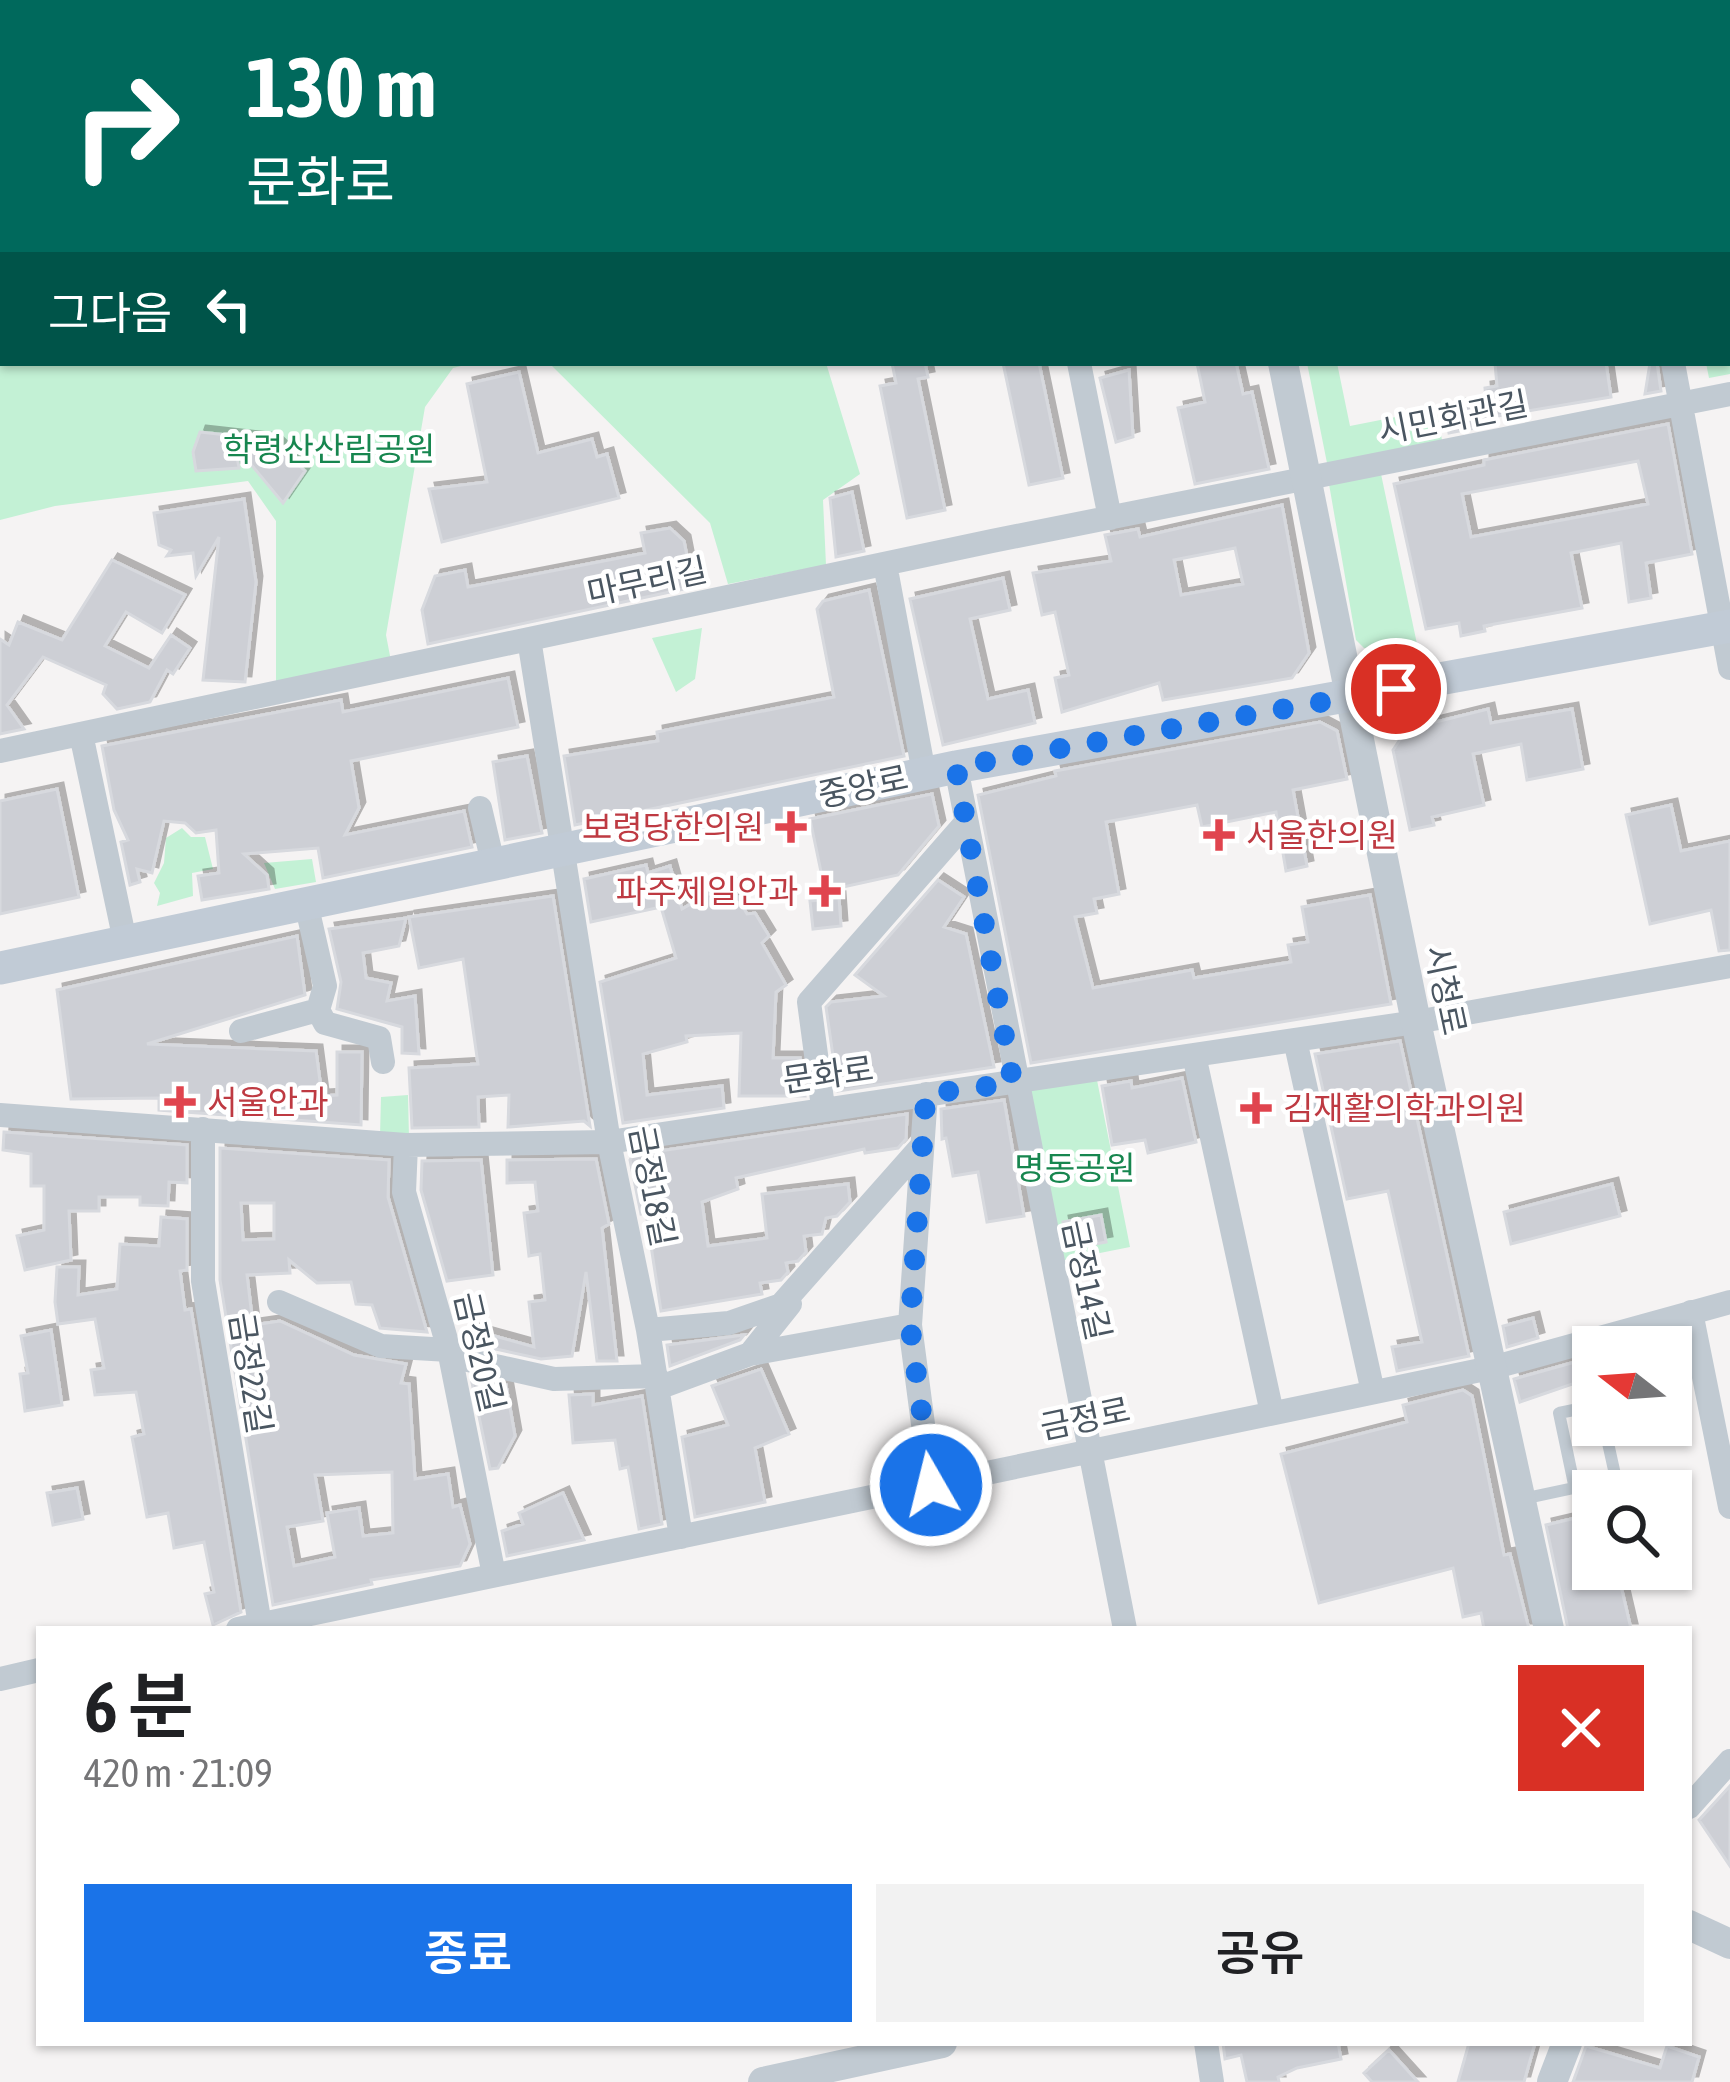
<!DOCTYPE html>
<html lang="ko">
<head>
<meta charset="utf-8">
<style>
  body { margin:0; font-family:"Asap Condensed","Noto Sans KR",sans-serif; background:#f2f2f2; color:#202124; height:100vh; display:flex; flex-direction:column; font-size:45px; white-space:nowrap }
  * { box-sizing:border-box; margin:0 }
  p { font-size:39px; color:#757577 }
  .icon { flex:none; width:66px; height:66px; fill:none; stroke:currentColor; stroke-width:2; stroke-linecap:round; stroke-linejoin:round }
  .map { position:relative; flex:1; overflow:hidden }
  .side { position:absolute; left:36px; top:1626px; width:1656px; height:420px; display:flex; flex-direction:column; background:#fff; border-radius:0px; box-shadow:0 3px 9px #0004 }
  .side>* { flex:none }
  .banner { position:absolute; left:0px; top:0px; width:1731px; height:366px; box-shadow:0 3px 9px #0004; background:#00695c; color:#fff; overflow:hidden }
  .needle { width:78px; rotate:287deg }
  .controls { position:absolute; left:1572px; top:1326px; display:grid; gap:24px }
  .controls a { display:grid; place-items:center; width:120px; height:120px; border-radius:0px; background:#fff; box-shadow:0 3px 9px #0004; font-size:60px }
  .pin { position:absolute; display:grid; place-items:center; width:102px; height:102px; color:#fff; margin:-51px; border:6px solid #fff; border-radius:50%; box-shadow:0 3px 12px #0007 }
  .me { position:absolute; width:132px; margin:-66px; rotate:352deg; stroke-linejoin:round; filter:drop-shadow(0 0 9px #0008) }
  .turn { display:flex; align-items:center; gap:42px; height:252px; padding:0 48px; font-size:54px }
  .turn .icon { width:156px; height:156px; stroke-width:2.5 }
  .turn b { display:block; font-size:84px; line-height:102px }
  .then { display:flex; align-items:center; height:114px; padding:0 48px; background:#0003; gap:24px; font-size:45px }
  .round { display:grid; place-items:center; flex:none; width:126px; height:126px; border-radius:0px; background:#f2f2f2 }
  .summary { display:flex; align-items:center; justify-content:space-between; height:204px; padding:0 48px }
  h1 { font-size:72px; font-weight:600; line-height:90px }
  .cta { display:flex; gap:24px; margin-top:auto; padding:24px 48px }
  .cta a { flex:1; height:138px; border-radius:0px; background:#1a73e8; color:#fff; font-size:48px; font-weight:600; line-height:138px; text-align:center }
  .cta a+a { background:#f2f2f2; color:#202124 }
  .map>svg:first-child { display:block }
</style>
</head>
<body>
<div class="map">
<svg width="1730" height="2082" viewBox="0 0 1730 2082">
  <defs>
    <filter id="shadow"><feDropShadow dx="6" dy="-6" stdDeviation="0" flood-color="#0004"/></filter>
  </defs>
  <rect width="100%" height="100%" fill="#f5f3f3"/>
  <path fill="#c3f1d5" d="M0 0H1058L3 3V363H473L453 368 425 407 386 635 391 661 276 687V521L248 481 55 506 0 520Z
    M1730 210V374L1709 378 1706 363H1728Z
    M549 363H826L860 474 823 500 826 565 728 584 710 523Z
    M1307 363H1337L1350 426 1436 409 1442 440 1327 463Z
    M1381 474 1417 644 1364 648 1356 640 1329 484Z
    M702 628 695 679 676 692 652 638Z
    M182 828 191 837H205L213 869 192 873 193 896 157 906 160 893 154 883 164 863 166 838Z
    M312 859 316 882 275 889 264 863Z
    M1096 1075 1130 1247 1055 1262 1020 1090Z
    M408 1095 409 1138 380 1136 381 1097Z"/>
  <path fill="#cdcfd5" stroke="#d7d9de" stroke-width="3" fill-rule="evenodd" filter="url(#shadow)" d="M892 363H925L928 377 918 379 945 510 907 518 880 386 896 383Z
    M1003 363H1039L1063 478 1029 485Z
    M1197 363H1236L1243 394 1252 392 1269 469 1195 484 1178 408 1205 402Z
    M1495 363H1606L1611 397 1479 419 1480 427 1449 433 1447 420 1454 406 1486 401 1485 388 1497 386Z
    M1650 363H1657L1661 391 1645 394Z
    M1129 370 1133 437 1116 442 1100 378Z
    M519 372 538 453 592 439 597 457 607 454 619 498 442 542 429 489 487 482 467 384Z
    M1668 424 1692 554 1646 563 1651 598 1629 602 1621 543 1571 553 1582 608 1484 626 1485 631 1461 636 1459 623 1426 629 1394 484 1484 465V460ZM1638 461 1648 504 1471 537 1462 494Z
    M200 432 273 440 305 471 283 503 235 445 239 468 196 471 193 452Z
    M852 492 864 551 836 557 830 498Z
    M244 499 256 582 245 682 203 680 219 537 196 576 193 553 167 556 171 550 159 545 154 513Z
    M1282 505 1309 653 1292 678 1163 700 1159 683 1062 712 1055 678 1069 675 1055 612 1042 615 1033 573 1111 561 1105 535 1138 529 1140 537ZM1235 548 1243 584 1181 595 1174 560Z
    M670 528 684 541 693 587 428 644 422 610 435 576 465 570 468 587 645 553 641 533Z
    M112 560 185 595 162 633 126 612 105 646 149 668 171 635 190 648 173 674 167 670 150 702 117 709 103 694 106 685 43 657 7 705 24 729 0 734V639L9 645 18 622 62 640Z
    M1003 578 1010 610 970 619 988 699 1028 690 1035 723 943 745 910 599Z
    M869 590 904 756 575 825 564 756 658 741 657 732 834 697 817 609 823 601Z
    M508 678 518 727 351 761 359 808 345 835 464 811 472 847 323 878 318 848 244 854 267 875 269 889 202 900 198 876 219 873 216 830 196 833 185 823 164 821 152 873 137 869 140 882 130 885 121 842 128 840 114 810 102 746 341 700 343 712Z
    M1488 709 1491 723 1572 709 1583 769 1527 780 1521 744 1473 754 1484 805 1432 817 1434 825 1410 830 1393 750 1407 729Z
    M1320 722 1337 731 1347 779 1293 790 1307 866 1286 871 1276 812 1202 827 1197 805 1106 822 1119 894 1094 899 1097 913 1075 917 1093 988 1192 970 1194 978 1291 962 1288 945 1308 942 1302 907 1370 895 1391 1004 1031 1063 978 795 1056 776 1055 771Z
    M527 756 542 833 505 840 493 762Z
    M57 789 79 897 0 914V801Z
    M932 794 939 826 898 875 825 891 810 819Z
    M1671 805 1681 851 1730 841V950L1719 951 1711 910 1650 924 1626 815Z
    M646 865 648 873 670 866 682 909 729 882 747 914 755 913 769 936 762 943 786 985 776 992 773 1058H800L805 1096H739L741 1033 686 1036 687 1042 643 1054 647 1095 722 1086 724 1108 623 1123 600 982 676 958 661 907 591 922 584 879Z
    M938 880 964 897 944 927 966 934 994 1067 838 1091 826 1007 831 1002 884 996 855 975Z
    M553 896 590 1126 584 1121 508 1127 509 1095 478 1097 479 1127 412 1128 409 1068 478 1064 463 959 419 968 409 917Z
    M839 898 841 926 813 929 810 901Z
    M406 918 399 946 363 953 366 978 391 983 387 1001 415 996 419 1054 402 1053V1027L337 1009 341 982 329 929Z
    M297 936 305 995 147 1044 316 1051 322 1096 337 1095V1052H362L361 1125 159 1110V1098L71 1099 57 990Z
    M1400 1041 1469 1356 1397 1371 1392 1347 1422 1342 1388 1191 1347 1199 1315 1054Z
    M1182 1078 1196 1142 1148 1153 1145 1140 1112 1145 1102 1086 1131 1081 1132 1088Z
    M1004 1100 1024 1216 987 1222 978 1172 953 1176 946 1138 942 1139 941 1109Z
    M907 1114 906 1139 898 1148 865 1153 864 1149 736 1178 738 1189 702 1202 708 1246 767 1238 762 1194 848 1184 850 1202 837 1216 826 1218 822 1234 804 1236 806 1252 798 1261 786 1263 788 1272 781 1280 760 1283 762 1294 661 1311 646 1213 641 1214 630 1160 633 1155Z
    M4 1132 187 1145V1183L169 1182 168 1206 140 1205V1197H99V1211H69L71 1260 25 1270 17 1236 44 1230V1186H31V1154L3 1150Z
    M220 1148 389 1160 388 1197 427 1332 380 1328 372 1305 356 1304 351 1282 317 1283 289 1260 290 1273 247 1275 253 1325 280 1321 354 1355 406 1364 401 1383 409 1384 415 1479 448 1474 453 1507 460 1505 470 1544 460 1566 371 1580 372 1584 273 1605 220 1280ZM241 1203H274V1239L243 1240ZM392 1472 393 1533 363 1536 359 1508 327 1513 335 1557 294 1566 287 1527 323 1521 315 1475Z
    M596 1159 609 1224 602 1228 617 1361H597L586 1272 572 1356 541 1359 464 1342 462 1336 473 1330 534 1347 529 1302 545 1300 540 1254 529 1256 524 1213 538 1211 535 1182 507 1183V1160Z
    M481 1160 493 1275 447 1281 421 1190 422 1161Z
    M1612 1184 1620 1216 1511 1244 1504 1212Z
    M1101 1215 1106 1242 1068 1249 1063 1222Z
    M161 1217 187 1219V1270L180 1271 185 1310 191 1309 241 1612 213 1625 205 1594 214 1592 204 1542 174 1548 168 1513 147 1517 132 1437 144 1434 136 1392 95 1395 91 1370 104 1368 95 1319 58 1324 55 1302 57 1267H79L78 1295 117 1289 120 1244 159 1246Z
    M1533 1318 1538 1338 1507 1347 1503 1326Z
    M51 1330 62 1405 25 1411 20 1374 28 1373 21 1336Z
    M1678 1333 1683 1357 1671 1360V1347H1629Z
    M744 1335 740 1340 670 1366 667 1345Z
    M1593 1357V1377L1520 1402 1514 1379Z
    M761 1369 789 1434 755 1448 765 1502 695 1517 682 1437 728 1425 712 1386Z
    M471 1378 506 1385 515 1436 498 1468 490 1469Z
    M1463 1390 1472 1396 1504 1555 1510 1554 1529 1629H1484L1481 1613 1463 1617 1453 1568 1319 1603 1281 1454 1407 1422 1403 1405Z
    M593 1394V1405L642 1396 662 1524 639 1529 628 1467 620 1469 615 1440 573 1443 569 1395Z
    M77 1488 83 1519 53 1525 47 1493Z
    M563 1493 584 1540 507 1556 502 1531 523 1524 519 1513Z
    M1593 1514V1569H1617L1631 1629H1568L1546 1525Z
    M1730 1786V1866L1699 1820Z
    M1223 2043H1338L1341 2059 1297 2068 1278 2077 1279 2082H1247L1241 2055 1225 2059Z
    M1469 2043H1535L1524 2082H1458Z
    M1586 2046 1660 2068 1667 2046 1699 2057 1692 2082H1573Z
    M1389 2050 1418 2082H1372L1364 2073Z"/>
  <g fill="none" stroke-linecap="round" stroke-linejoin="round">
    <path stroke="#c1cad2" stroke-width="12" d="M1575 1489 1559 1413 1593 1406
      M1522 1499 1616 1479 1604 1425"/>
    <path stroke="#c1cad2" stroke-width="24" d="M1610 0 1611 3
      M1235 3 1238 0
      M1728 115 1730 114
      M1728 192 1730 191
      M1079 363 1110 518
      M1673 363 1730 668
      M885 564 924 773
      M529 639 609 1142 648 1330 681 1537
      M81 734 125 941
      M0 751 992 541 1730 394
      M956 767 1125 1629
      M480 808 493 863
      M318 1010 325 1023 379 1038 383 1062
      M241 1031 318 1010 325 986 306 903
      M1295 1040 1373 1392
      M1194 1055 1272 1413
      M926 1094 910 1325 931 1485
      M823 1107 809 1002 964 825
      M0 1115 406 1145 609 1142 1416 1022 1730 966
      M203 1129V1281L260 1625
      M406 1145 404 1192 449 1350 494 1575
      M279 1302 381 1346 449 1350
      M1691 1312 1730 1507
      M648 1330 729 1323 781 1305 921 1147
      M750 1354 910 1325
      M450 1356 554 1379 656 1376
      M658 1388 750 1354 790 1304
      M238 1629 1495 1367 1730 1302
      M0 1679 39 1670
      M1689 1807 1730 1761
      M1206 2043 1212 2082"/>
    <path stroke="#c1cad2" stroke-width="30" d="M1207 0V3
      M1283 363 1416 1022 1549 1629
      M1689 1925 1730 1944
      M763 2082 942 2043
      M1552 2082 1567 2043"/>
    <path stroke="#c1cbd6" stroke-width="33" d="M0 968 956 767 1730 626"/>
  </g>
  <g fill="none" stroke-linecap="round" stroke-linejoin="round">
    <path stroke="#1a73e8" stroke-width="21" stroke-dasharray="0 37.8" d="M931 1485 910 1325 926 1094 1013 1083 956 767 1396 689"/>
  </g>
  <g fill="#e0444e" stroke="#fff" stroke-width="4.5">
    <path d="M785 809h12v12h12v12h-12v12h-12v-12h-12v-12h12z"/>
    <path d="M1213 817h12v12h12v12h-12v12h-12v-12h-12v-12h12z"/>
    <path d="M819 873h12v12h12v12h-12v12h-12v-12h-12v-12h12z"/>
    <path d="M174 1084h12v12h12v12h-12v12h-12v-12h-12v-12h12z"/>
    <path d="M1250 1090h12v12h12v12h-12v12h-12v-12h-12v-12h12z"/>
  </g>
  <g text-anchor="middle" stroke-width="9" stroke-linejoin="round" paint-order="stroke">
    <g font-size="33" fill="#4a5661" stroke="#fff">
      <text transform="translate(1453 417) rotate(-11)" y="12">시민회관길</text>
      <text transform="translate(647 581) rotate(-12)" y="12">마무리길</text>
      <text transform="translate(863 786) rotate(-12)" y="12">중앙로</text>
      <text transform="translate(1446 990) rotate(78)" y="12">시청로</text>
      <text transform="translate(828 1074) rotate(-8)" y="12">문화로</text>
      <text transform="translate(653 1186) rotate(79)" y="12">금정18길</text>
      <text transform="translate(1087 1280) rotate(78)" y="12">금정14길</text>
      <text transform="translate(480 1352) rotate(77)" y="12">금정20길</text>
      <text transform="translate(251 1373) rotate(81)" y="12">금정22길</text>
      <text transform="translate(1085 1418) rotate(-12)" y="12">금정로</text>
    </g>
    <g font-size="33" fill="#17864f" stroke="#fff">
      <text x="329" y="461">학령산산림공원</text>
      <text x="1075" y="1180">명동공원</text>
    </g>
    <g font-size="33" fill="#be3a42" stroke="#fff" text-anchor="start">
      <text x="764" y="839" text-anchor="end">보령당한의원</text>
      <text x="1246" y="847">서울한의원</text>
      <text x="798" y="903" text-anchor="end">파주제일안과</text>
      <text x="207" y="1114">서울안과</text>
      <text x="1283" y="1120">김재활의학과의원</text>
    </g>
  </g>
</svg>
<div class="controls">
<a><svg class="needle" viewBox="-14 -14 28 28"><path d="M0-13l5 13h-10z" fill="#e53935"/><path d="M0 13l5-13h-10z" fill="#757577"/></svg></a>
<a><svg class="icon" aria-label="search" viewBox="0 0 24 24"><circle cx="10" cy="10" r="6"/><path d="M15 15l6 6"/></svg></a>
</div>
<div class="pin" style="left:1396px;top:689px;background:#d93025"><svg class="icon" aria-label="arrive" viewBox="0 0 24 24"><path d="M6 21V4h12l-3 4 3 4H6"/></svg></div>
<svg class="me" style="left:931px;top:1485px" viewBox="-20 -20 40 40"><circle r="17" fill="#1a73e8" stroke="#fff" stroke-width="3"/><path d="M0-11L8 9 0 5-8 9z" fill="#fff"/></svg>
<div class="banner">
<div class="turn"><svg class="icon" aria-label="right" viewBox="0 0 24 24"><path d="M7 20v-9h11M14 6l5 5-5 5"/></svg><div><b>130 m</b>문화로</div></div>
<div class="then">그다음<svg class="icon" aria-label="left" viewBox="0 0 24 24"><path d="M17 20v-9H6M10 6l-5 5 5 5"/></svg></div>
</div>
<section class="side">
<div class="summary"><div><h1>6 분</h1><p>420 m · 21:09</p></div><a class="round" style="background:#d93025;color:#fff"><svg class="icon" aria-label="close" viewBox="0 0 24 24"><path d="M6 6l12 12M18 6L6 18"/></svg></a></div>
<div class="cta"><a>종료</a><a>공유</a></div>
</section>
</div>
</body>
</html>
